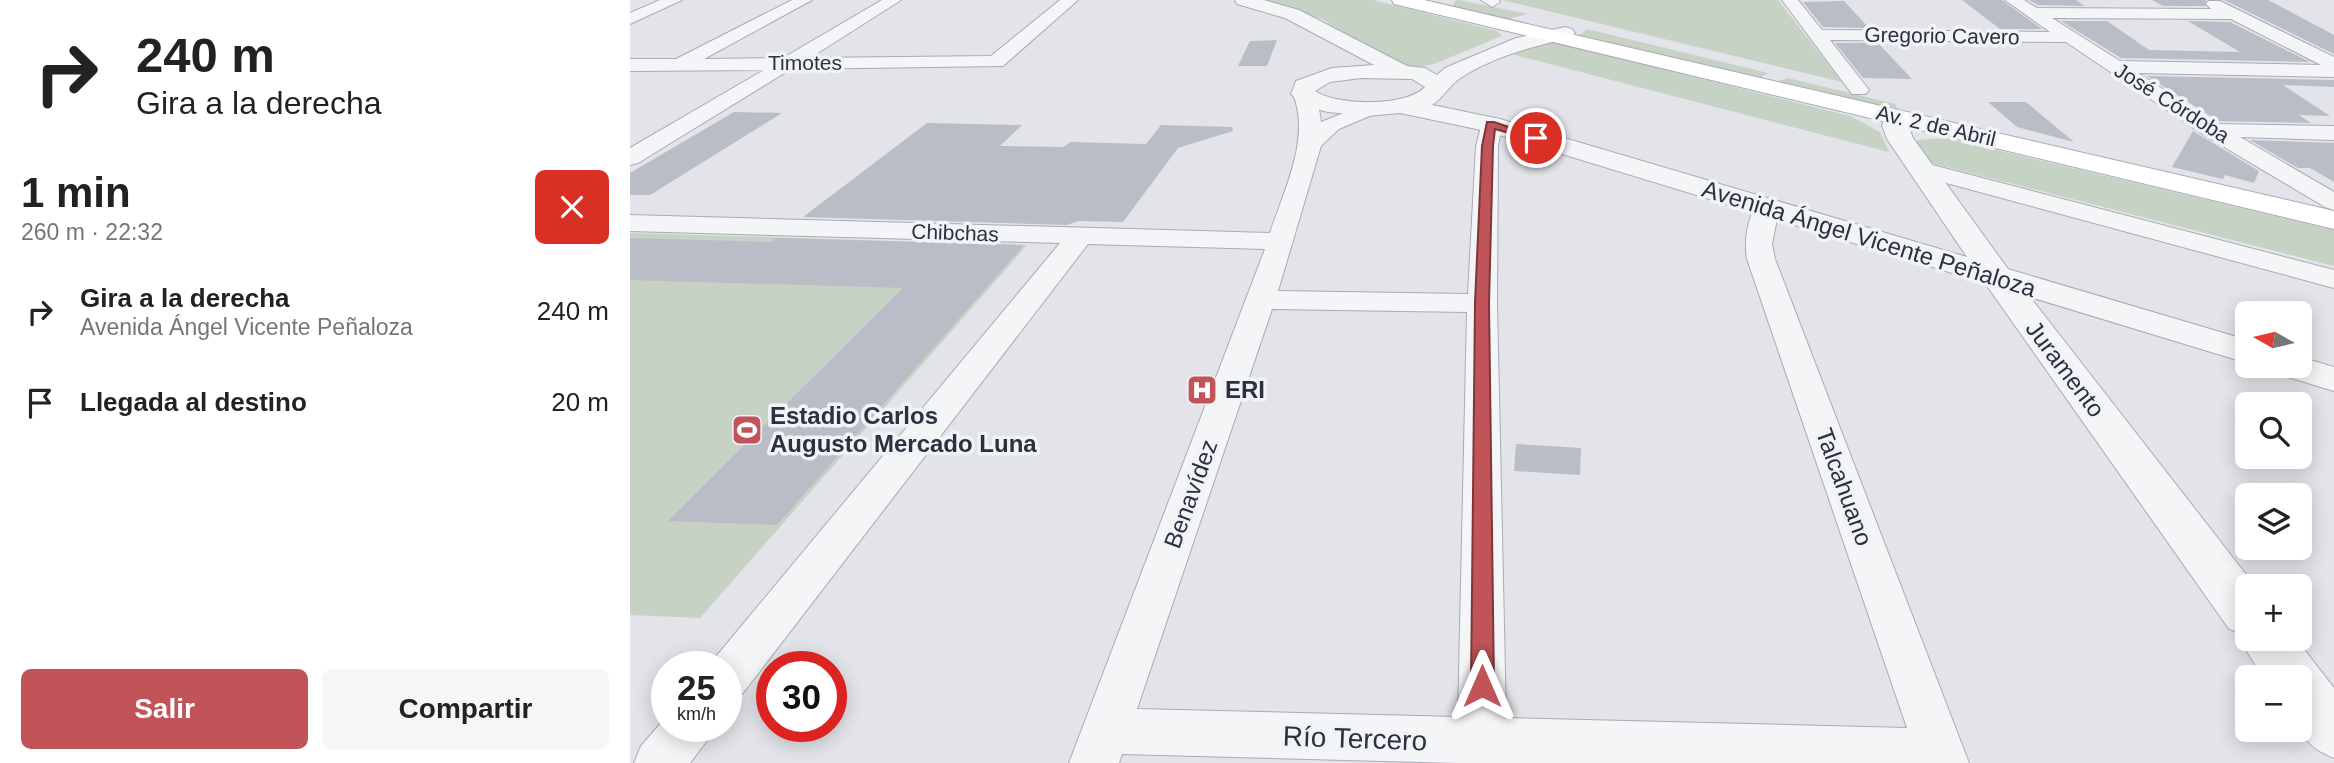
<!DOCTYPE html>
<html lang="es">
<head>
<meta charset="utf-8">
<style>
  body { margin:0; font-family:Arial,sans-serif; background:#f6f6f6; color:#222; height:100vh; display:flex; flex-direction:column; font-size:26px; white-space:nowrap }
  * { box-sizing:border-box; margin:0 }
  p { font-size:23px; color:#767676 }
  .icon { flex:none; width:38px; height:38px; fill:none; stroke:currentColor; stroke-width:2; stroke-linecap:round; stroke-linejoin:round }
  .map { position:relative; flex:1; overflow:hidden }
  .side { display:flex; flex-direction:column; background:#fff; width:630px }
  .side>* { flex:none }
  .hud { background:#fff; color:#222; overflow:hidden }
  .needle { width:46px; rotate:278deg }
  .tools { position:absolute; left:1605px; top:301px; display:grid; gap:14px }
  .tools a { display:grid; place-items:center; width:77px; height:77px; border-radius:10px; background:#fff; box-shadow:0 4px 18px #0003; font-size:35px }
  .speed { position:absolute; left:21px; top:651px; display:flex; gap:14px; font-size:35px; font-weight:700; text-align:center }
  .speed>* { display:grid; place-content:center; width:91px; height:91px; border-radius:50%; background:#fff; box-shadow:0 4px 18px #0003; line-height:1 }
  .speed small { font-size:18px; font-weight:400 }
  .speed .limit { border:10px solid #d22; background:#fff; color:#111 }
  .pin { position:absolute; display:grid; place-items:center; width:60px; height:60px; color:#fff; margin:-30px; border:4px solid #fff; border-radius:50%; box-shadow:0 2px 7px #0007 }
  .me { position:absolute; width:77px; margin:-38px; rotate:0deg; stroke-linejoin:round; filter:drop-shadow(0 0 5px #0008) }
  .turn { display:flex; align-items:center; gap:24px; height:147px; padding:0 21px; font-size:32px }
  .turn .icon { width:91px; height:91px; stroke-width:2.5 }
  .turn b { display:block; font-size:49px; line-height:60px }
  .round { display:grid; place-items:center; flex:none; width:74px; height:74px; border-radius:10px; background:#f6f6f6 }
  .summary { display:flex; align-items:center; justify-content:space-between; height:119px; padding:0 21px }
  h1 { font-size:42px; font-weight:600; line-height:52px }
  .cta { display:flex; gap:14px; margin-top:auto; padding:14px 21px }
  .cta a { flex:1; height:80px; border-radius:10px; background:#c05459; color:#fff; font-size:28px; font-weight:600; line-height:80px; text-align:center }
  .cta a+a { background:#f6f6f6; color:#222 }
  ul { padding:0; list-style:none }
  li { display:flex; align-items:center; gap:21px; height:91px; padding:0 21px }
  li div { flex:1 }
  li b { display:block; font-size:26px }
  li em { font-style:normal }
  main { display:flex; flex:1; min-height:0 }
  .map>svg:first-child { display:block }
</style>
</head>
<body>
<main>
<section class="side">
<div class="hud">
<div class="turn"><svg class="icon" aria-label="right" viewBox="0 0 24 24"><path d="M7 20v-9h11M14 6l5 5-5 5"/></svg><div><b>240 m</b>Gira a la derecha</div></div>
</div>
<div class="summary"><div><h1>1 min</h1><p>260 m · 22:32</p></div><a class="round" style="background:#d93025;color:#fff"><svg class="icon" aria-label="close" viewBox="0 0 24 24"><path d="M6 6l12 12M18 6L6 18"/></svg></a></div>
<ul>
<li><svg class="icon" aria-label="right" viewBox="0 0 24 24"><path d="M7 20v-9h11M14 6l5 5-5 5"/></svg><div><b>Gira a la derecha</b><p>Avenida Ángel Vicente Peñaloza</p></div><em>240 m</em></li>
<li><svg class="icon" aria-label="arrive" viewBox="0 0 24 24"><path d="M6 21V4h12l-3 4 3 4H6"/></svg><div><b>Llegada al destino</b></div><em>20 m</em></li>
</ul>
<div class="cta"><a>Salir</a><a>Compartir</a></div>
</section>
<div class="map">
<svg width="1704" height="763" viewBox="0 0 1704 763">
  <rect width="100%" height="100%" fill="#e2e4e9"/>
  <path fill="#c6d2c4" d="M631 0H743L867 31 872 36 804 64 780 69 737 47 692 19Z
    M826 0H828L898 14 881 18 879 25 821 9Z
    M872 0H1148L1212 82Z
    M957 29 1138 73 1128 79 938 36 951 34Z
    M924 42 1220 116 1250 132 1259 152 881 54 900 45Z
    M1158 78 1265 104 1268 110 1149 85 1148 81Z
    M1315 138 1704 230V266L1293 161 1283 143 1289 140Z
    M0 233 397 245 70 618 0 615Z"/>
  <path fill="#babdc5" d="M1332 0H1372L1412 29H1370Z
    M1399 0H1446L1454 6 1408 5Z
    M1522 0H1576L1575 6H1533Z
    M1594 0H1638L1704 35V54Z
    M1214 1 1239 28 1193 27 1173 2Z
    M1431 21H1477L1519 50 1610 52 1558 21 1600 22 1680 62 1491 58Z
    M647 40 637 66H608L620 41Z
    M1205 43H1248L1282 79 1233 78Z
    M1517 76 1704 80V87L1653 85 1700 116 1669 115 1681 123 1588 121Z
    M1358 102H1396L1444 142 1387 127Z
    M104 112 152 113 20 195H0V173Z
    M297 123 392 125 370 146 434 147 440 142 516 144 531 125 602 127 603 131 548 148 493 222 448 221 437 225 173 217Z
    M1563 131 1629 171 1624 183 1595 175 1593 179 1542 167Z
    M1620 140 1704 143V182L1680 168H1668Z
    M0 238 141 242 146 238 394 245 147 525 38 521 273 288 0 280Z
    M886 444 951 448 950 475 884 471Z"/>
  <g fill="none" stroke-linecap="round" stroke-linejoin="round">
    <g stroke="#a8abb3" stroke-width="2">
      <path id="minor" d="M30 0H52L0 24V13Z
        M162 0H182L74 59 153 58 252 0H271L180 58 361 56 430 0H448L373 66 161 69 8 163 0 165V148L134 70 0 71V59H46Z
        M851 0H869L870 2 862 7Z
        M1152 0H1168L1192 30 1420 32 1375 0H1394L1407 8 1581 9 1576 4 1578 1H1590L1704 57V77L1508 73 1587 124 1704 126V140L1610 137 1704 192V210L1695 207 1574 135 1436 42 1200 40 1239 90 1236 94H1222ZM1422 18 1601 19 1691 65 1490 61Z
        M673 88 680 90C687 100 690 110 691 122L742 102 749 104 752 108 749 112 709 129 691 146 648 291 838 294 846 146 853 119H869L872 124 868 146 867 303 876 718 1277 728 1117 259C1114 242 1117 219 1127 204L1136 201 1145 204 1149 209 1142 244 1145 259 1339 763H828L492 754 489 763H439L635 249 458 244 113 693 96 699V667H79V665L430 243 0 231V215L640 233C654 190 681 138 663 94L666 90ZM642 309 837 312 828 717 507 709Z
        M1291 162 1704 270V288L1283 174 1279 169 1283 164Z
        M37 716V726H83L76 742 60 763H4L11 746Z"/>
    </g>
    <g stroke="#a8abb3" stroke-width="2">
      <path id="tertiary" d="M605 0H634L669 10 777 66 795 68 807 75 815 68 886 38 935 27 942 29 945 33 942 37C905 46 861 57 829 79 818 87 813 98 802 105L870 119 1337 257 1257 139 1252 125 1259 113 1268 111 1277 113 1280 118 1278 125 1283 138 1378 269 1617 340V363L1400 297 1625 586H1617V639H1666L1704 688V758C1660 741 1670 717 1670 677H1633L1609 639 1612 633 1599 629 1355 283 856 131 770 113 737 116 698 112 674 106 661 94 666 81 702 68 744 65 655 18 607 4ZM731 78 782 79 795 87C776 107 707 106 685 91L700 82Z
        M1670 357 1704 367V391L1648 374 1642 366H1670Z"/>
    </g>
    <g stroke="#a8abb3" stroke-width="2">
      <path id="secondary" d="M762 0H794L1704 211V229L764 4Z"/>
    </g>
    <use href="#minor" fill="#f4f5f7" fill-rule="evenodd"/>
    <use href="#tertiary" fill="#f4f5f7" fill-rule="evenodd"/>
    <use href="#secondary" fill="#fff" fill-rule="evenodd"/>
  </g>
  <path fill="#c05459" stroke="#7d373a" stroke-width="2" d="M857 122H864L912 138 906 141 865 129 863 146 859 303 864 686 860 693 852 696 844 693 841 686 845 303 852 146Z"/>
  <defs>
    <g id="hospital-square" transform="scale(1.575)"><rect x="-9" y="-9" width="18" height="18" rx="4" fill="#c05459" stroke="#f1f3f6"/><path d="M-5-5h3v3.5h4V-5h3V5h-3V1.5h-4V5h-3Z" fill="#fff"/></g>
    <g id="stadium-square" transform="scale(1.575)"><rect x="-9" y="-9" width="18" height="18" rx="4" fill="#c05459" stroke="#f1f3f6"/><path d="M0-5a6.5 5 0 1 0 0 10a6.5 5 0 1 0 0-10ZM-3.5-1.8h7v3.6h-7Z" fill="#fff"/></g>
  </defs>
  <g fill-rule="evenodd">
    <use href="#hospital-square" x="572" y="390"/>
    <use href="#stadium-square" x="117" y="430"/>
  </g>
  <g text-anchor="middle" stroke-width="7" stroke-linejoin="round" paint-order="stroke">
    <g font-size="21" fill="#2c313f" stroke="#f1f3f6">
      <text transform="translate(1312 36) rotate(1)" y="7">Gregorio Cavero</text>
      <text x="175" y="70">Timotes</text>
      <text transform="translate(1542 103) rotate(32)" y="7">José Córdoba</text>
      <text transform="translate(1306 126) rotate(13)" y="7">Av. 2 de Abril</text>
      <text transform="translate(325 233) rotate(2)" y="7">Chibchas</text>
    </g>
    <g font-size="24" fill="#2c313f" stroke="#f1f3f6">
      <text transform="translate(1239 239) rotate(17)" y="8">Avenida Ángel Vicente Peñaloza</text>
      <text transform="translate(1435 369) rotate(53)" y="8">Juramento</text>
      <text transform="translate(1214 487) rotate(70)" y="8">Talcahuano</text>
      <text transform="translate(561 494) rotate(-70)" y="8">Benavídez</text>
    </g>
    <g font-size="24" font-weight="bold" fill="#2c313f" stroke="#f1f3f6" text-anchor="start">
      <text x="595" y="398">ERI</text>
      <text x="140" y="424">Estadio Carlos<tspan x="140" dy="28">Augusto Mercado Luna</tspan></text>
    </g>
    <g font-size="28" fill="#2c313f" stroke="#f1f3f6">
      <text transform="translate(725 738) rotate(2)" y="10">Río Tercero</text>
    </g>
  </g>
</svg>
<div class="tools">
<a><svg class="needle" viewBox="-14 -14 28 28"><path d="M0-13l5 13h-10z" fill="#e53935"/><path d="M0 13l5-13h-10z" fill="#767676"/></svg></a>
<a><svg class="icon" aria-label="search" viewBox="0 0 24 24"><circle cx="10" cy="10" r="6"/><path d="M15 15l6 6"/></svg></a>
<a><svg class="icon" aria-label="layers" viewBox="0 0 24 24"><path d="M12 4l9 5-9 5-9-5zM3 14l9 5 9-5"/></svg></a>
<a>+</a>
<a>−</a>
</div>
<div class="speed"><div>25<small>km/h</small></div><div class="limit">30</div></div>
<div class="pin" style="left:906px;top:138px;background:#d93025"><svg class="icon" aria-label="arrive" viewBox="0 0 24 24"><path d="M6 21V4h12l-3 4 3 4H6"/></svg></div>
<svg class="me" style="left:852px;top:686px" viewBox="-20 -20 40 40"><path d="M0-17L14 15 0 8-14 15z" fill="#c05459" stroke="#fff" stroke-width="4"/></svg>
</div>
</main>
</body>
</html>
